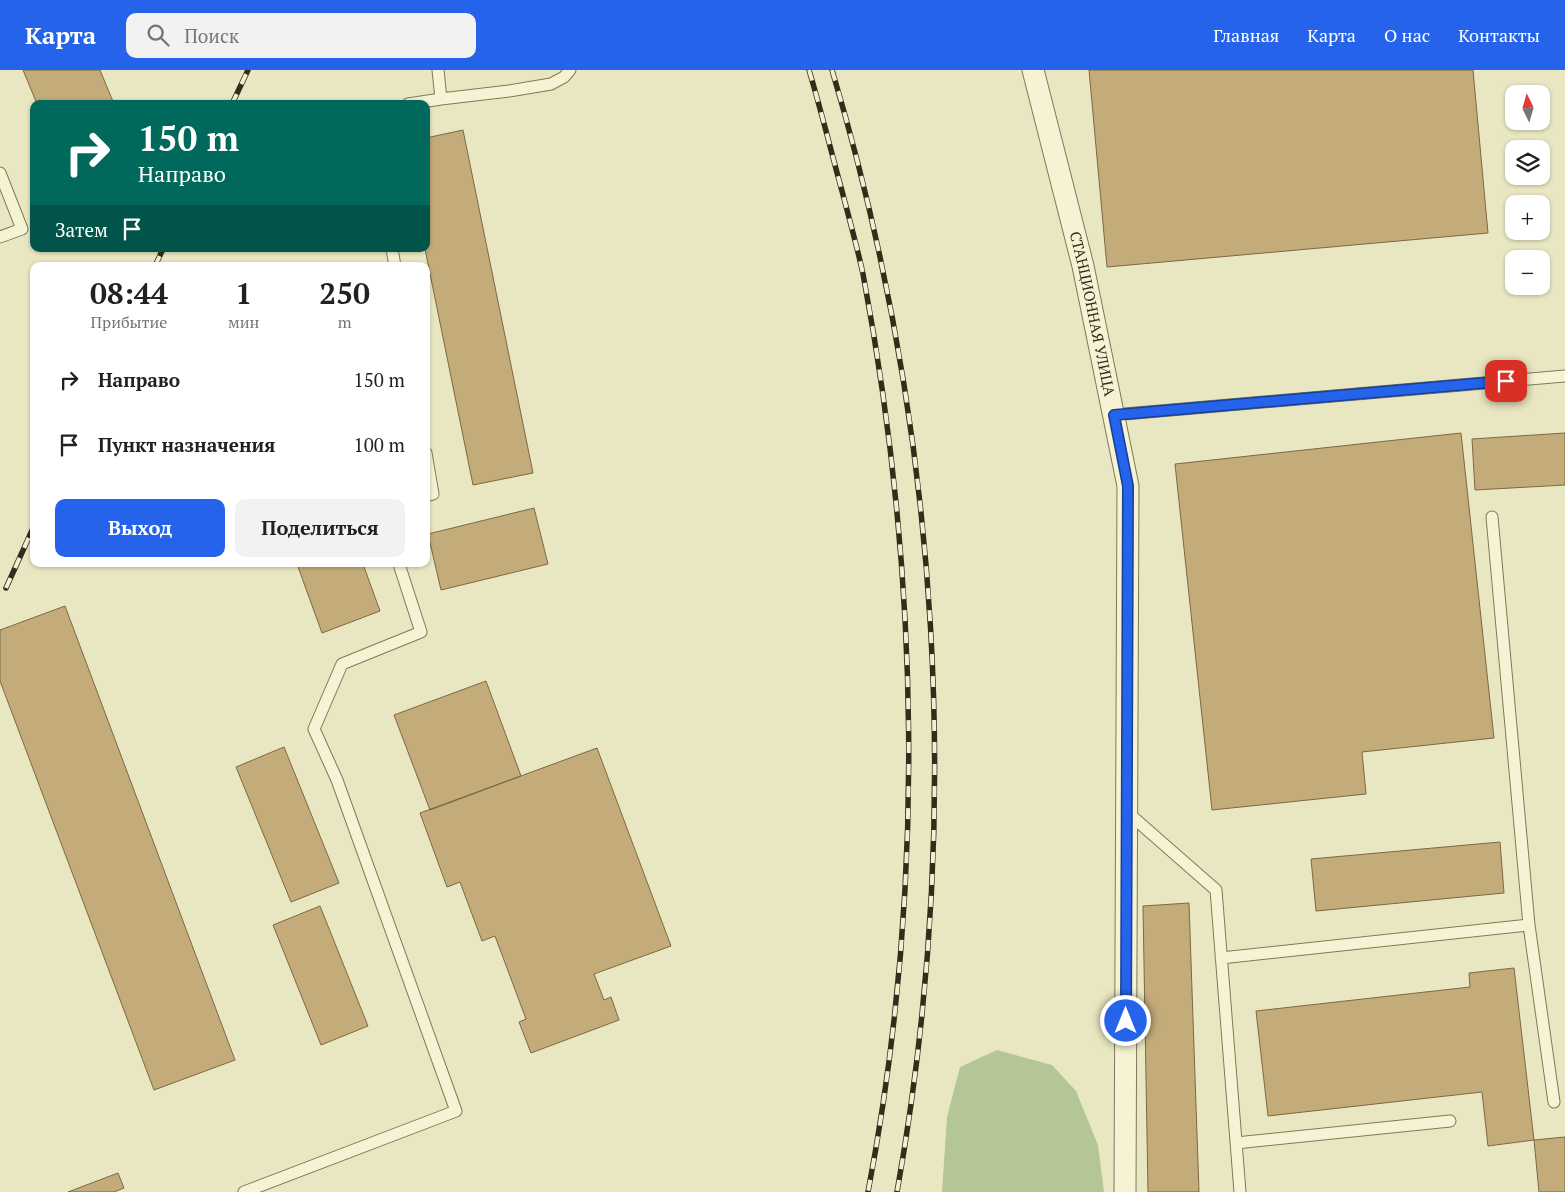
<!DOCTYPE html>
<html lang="ru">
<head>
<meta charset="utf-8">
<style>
  body { margin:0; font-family:"PT Serif",serif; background:#f2f2f2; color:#202124; height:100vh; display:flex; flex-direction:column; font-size:19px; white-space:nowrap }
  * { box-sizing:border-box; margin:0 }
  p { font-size:16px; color:#757577 }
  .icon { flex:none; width:28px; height:28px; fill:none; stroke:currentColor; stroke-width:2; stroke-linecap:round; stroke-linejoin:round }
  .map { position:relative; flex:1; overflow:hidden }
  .sheet { position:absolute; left:30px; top:192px; width:400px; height:305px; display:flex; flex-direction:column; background:#fff; border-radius:10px; box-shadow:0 1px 4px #0004 }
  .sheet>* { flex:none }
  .guide { position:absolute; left:30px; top:30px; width:400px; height:152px; border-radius:10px; box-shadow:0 1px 4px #0004; background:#00695c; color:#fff; overflow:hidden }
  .needle { width:32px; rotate:355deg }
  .tools { position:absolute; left:1505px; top:15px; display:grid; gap:10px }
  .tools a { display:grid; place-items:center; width:45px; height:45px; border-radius:10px; background:#fff; box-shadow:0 1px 4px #0004; font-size:25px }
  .pin { position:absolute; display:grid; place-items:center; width:42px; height:42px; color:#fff; margin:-21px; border-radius:10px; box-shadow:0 2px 8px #0006 }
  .me { position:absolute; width:55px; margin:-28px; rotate:0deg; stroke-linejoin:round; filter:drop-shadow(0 0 4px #0008) }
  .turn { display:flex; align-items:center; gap:18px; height:105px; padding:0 25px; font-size:22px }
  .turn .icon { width:65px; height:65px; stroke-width:2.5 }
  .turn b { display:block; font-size:35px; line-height:42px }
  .then { display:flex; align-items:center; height:48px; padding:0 25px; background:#0003; gap:10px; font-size:19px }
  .eta { display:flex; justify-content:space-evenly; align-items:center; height:85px; text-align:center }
  .eta b { font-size:30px; font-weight:700; line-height:35px }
  .action { display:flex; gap:10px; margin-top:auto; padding:10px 25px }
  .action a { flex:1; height:58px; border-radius:10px; background:#2563eb; color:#fff; font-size:20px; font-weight:700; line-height:58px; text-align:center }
  .action a+a { background:#f2f2f2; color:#202124 }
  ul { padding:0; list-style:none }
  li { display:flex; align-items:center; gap:15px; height:65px; padding:0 25px }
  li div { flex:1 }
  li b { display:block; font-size:19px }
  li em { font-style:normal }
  header { display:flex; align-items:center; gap:30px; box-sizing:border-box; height:70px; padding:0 25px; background:#2563eb; color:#fff }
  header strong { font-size:24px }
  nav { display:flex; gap:28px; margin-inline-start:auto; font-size:18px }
  .search { width:350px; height:45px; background:#f2f2f2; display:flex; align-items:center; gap:12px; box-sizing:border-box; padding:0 18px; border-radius:10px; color:#757577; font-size:19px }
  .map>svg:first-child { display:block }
</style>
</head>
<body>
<header>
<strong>Карта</strong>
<div class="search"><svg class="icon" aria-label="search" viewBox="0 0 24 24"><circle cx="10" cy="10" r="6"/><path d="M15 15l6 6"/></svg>Поиск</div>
<nav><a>Главная</a><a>Карта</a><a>О нас</a><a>Контакты</a></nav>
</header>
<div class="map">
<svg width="1565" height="1122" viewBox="0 0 1565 1122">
  <rect width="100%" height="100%" fill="#e9e7c1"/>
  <path fill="#b5c696" d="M997 980 1052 995 1076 1021 1098 1075 1104 1122H942L947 1047 960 997Z"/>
  <path fill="#c4ab7a" stroke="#7d6843" d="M23 0H100L114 34H37Z
    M1089 0H1473L1488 163 1107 197Z
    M463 60 533 403 473 415 425 179H426V68Z
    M1461 363 1494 668 1362 682 1366 724 1212 740 1175 394Z
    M1565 363V415L1475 420 1472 369Z
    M534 438 548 494 441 520 428 464Z
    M297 494H363L380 541 322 563Z
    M65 536 235 990 154 1020 0 611V560Z
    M486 611 521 706 430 740 394 645Z
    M284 677 339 813 291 832 236 697Z
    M597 678 671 876 594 904 604 930 611 927 619 950 531 983 519 952 526 949 495 866 482 871 460 812 447 817 420 743Z
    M1500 772 1504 823 1316 841 1311 789Z
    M1189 833 1199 1122H1148L1143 836Z
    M320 836 368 956 321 975 273 855Z
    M1514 898 1534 1070 1488 1076 1482 1022 1268 1046 1256 941 1470 917 1469 903Z
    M1565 1067V1122H1539L1534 1070Z
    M118 1103 124 1118 114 1122H68Z"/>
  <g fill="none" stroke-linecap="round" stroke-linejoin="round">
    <g stroke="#81785a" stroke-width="13">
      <path id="service" d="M441 29 509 21 551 14 564 7 570 0
        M408 34 441 29 438 0
        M0 103 22 159 0 167
        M392 179 395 196
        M1113 345 1565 306
        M426 383 433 424 426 426
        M1492 447 1529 855 1554 1032
        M1127 742 1216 820 1240 1122
        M1221 888 1529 855
        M1236 1073 1450 1051
        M244 1122 456 1041 337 710 314 659 342 594 421 562 399 494"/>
    </g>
    <g stroke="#81785a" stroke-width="23">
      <g id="minor">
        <path id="s1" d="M1033 0 1083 196 1128 416 1125 1122"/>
      </g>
    </g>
    <use href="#service" stroke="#f5f3d3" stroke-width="11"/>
    <use href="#minor" stroke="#f5f3d3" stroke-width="21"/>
    <g stroke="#322c1d" stroke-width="5.5">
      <path id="rail" d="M809 0C821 40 831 81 842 121 849 148 857 176 863 204 920 506 926 819 868 1122
        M832 0C941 365 964 747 897 1122
        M232 34 248 0
        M155 196 163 179
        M6 518 34 456"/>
    </g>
    <use href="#rail" stroke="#f1f0d0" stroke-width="4" stroke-dasharray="11" stroke-linecap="butt"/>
  </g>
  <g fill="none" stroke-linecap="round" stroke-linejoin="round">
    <g stroke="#184099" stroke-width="12">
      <path id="route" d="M1126 951 1128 416 1114 345 1506 311"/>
    </g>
    <use href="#route" stroke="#2563eb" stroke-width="9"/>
  </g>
  <g text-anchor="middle" stroke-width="5" stroke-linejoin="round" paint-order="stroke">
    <g font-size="15" fill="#322c1d" stroke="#f1f0d0">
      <text dy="5" stroke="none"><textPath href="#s1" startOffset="251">СТАНЦИОННАЯ УЛИЦА</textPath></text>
    </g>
  </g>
</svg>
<div class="tools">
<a><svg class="needle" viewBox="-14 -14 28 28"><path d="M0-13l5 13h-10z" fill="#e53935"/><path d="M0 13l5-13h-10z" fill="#757577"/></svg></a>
<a><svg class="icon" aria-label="layers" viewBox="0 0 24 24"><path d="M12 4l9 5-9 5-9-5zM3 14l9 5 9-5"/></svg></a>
<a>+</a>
<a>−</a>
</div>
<div class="pin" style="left:1506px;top:311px;background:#d93025"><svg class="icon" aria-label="arrive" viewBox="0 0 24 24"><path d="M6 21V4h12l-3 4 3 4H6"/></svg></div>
<svg class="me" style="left:1126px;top:951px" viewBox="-20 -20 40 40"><circle r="17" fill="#2563eb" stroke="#fff" stroke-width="3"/><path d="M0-11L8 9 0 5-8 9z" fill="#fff"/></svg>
<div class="guide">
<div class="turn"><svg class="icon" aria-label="right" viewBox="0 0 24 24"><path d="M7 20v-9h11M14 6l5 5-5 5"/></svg><div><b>150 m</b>Направо</div></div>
<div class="then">Затем<svg class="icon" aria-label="arrive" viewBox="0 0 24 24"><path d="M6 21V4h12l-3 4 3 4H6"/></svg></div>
</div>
<section class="sheet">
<div class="eta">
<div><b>08:44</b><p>Прибытие</p></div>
<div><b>1</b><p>мин</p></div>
<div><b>250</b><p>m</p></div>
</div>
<ul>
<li><svg class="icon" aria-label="right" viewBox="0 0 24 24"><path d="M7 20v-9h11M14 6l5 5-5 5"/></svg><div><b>Направо</b></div><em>150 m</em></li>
<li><svg class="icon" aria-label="arrive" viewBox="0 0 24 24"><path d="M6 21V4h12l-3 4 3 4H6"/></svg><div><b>Пункт назначения</b></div><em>100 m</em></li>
</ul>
<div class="action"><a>Выход</a><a>Поделиться</a></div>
</section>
</div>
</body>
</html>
